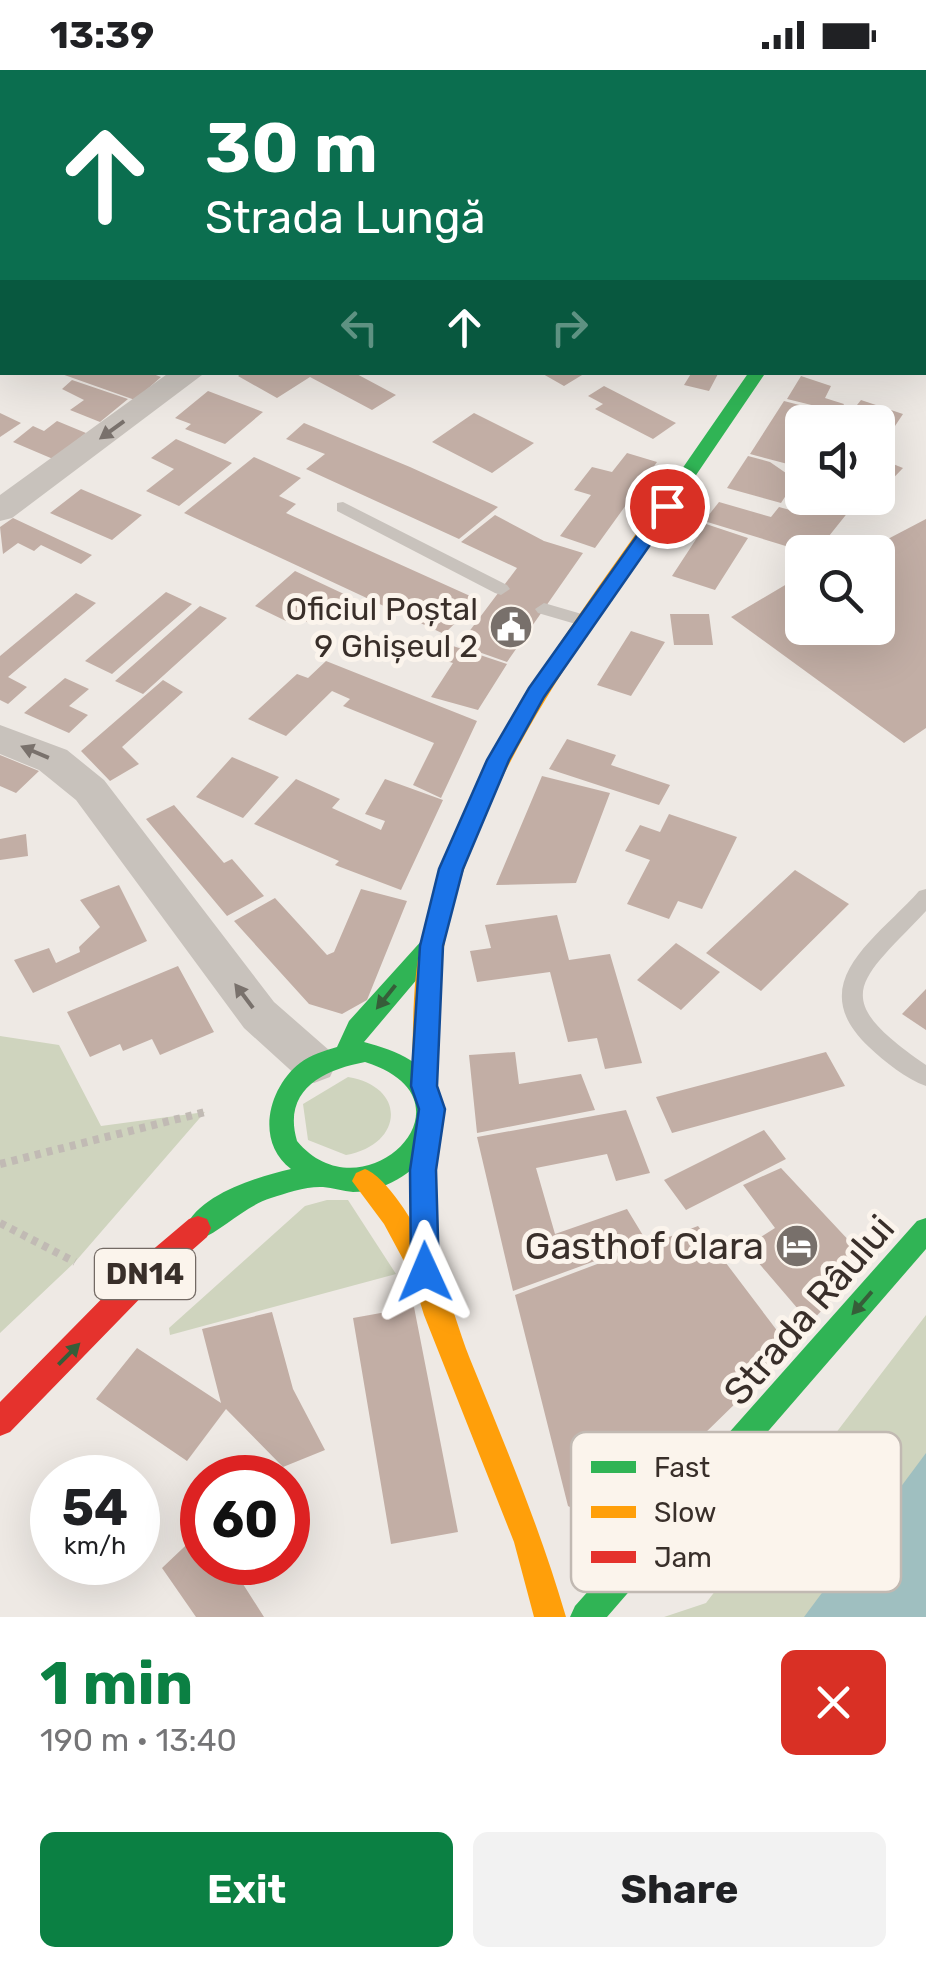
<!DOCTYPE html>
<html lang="en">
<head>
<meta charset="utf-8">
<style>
  body { margin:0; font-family:Rubik,sans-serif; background:#f2f2f2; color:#202124; height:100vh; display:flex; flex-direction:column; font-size:38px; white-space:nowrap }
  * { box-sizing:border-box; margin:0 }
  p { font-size:32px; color:#757577 }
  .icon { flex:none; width:55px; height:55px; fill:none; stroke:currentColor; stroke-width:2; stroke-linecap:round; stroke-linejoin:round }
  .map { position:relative; height:1547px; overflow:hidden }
  .panel { display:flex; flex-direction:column; background:#fff; flex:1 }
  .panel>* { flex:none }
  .banner { position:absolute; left:0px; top:0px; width:928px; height:305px; box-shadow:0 10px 40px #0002; background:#0b6e4f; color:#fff; overflow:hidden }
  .tools { position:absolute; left:785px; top:335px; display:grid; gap:20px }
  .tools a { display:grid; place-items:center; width:110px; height:110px; border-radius:15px; background:#fff; box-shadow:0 10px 40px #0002; font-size:50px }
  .speed { position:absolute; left:30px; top:1385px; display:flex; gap:20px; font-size:50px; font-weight:700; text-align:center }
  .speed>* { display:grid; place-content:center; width:130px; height:130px; border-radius:50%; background:#fff; box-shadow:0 10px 40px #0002; line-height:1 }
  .speed small { font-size:25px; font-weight:400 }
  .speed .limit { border:15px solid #d22; background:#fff; color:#111 }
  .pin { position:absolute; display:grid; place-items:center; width:85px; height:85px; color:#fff; margin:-42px; border:5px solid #fff; border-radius:50%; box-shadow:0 2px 10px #0007 }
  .me { position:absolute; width:110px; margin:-55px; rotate:359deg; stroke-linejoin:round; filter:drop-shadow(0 0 8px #0008) }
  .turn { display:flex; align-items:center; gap:35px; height:210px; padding:0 40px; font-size:45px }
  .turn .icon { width:130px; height:130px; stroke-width:2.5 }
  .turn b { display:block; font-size:70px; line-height:85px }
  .lanes { display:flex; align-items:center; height:95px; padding:0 40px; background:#0003; justify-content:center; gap:50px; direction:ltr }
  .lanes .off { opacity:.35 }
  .round { display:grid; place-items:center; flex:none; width:105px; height:105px; border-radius:15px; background:#f2f2f2 }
  .overview { display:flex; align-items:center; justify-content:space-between; height:170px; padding:0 40px }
  h1 { font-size:60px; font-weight:700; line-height:75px; color:#0b8043 }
  .button { display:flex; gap:20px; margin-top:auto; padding:20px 40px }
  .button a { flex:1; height:115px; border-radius:15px; background:#0b8043; color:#fff; font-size:40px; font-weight:700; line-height:115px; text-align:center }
  .button a+a { background:#f2f2f2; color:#202124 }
  .status { display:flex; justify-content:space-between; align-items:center; height:70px; padding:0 50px; background:#fff; direction:ltr }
  .status svg { height:28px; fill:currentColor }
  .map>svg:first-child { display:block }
</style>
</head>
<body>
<div class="status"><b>13:39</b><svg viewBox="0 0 49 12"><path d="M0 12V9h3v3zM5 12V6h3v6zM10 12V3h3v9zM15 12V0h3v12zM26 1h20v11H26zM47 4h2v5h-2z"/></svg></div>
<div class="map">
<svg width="926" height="1547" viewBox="0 0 926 1547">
  <rect width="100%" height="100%" fill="#eee9e4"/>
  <path fill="#cfd4be" d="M0 966 59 975 101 1056 205 1042 75 1192 0 1263Z
    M348 1007C408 1017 403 1075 346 1085L308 1070 303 1034Z
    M327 1130H348L396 1204 170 1265 169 1258 305 1136Z
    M926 1245V1547H664L706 1533Z"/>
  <path fill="#9fbfc0" d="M926 1383V1547H804Z"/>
  <path fill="#c2aea5" d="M56 302H148L161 307 135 330Z
    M243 302H353L396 325 372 340 310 307 277 328 238 306Z
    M546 302H587L564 316 543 304Z
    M692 302H719L709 321 684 315Z
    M801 306 831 316 825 328 844 334 840 342 787 329Z
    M72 310 128 329 100 352 70 340 84 330 62 319Z
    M604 316 676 353 653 369 595 339 603 334 588 326Z
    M208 321 263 342 225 374 185 359 191 354 175 348Z
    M861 330 903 344 893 359 849 345Z
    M784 331 838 345 833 352H802V361L791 381 802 384 799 397 750 384Z
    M0 343 21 353 0 367Z
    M474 343 534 373 492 403 432 372Z
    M57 351 86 363 53 389 13 372 33 356 44 361Z
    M304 353 410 397 498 437 459 469 306 399 325 384 286 369Z
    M176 369 232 393 179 436 146 421 174 399 151 388Z
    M627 383 657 392 595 478 560 466 591 425 574 420 592 397 612 402Z
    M748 386 770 392 796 410 781 433 727 418Z
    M254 387 301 408 279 426 296 434 286 443 479 530 444 564 184 443Z
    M878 388 903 398 878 424Z
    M81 419 142 445 112 470 50 443Z
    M829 428 847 433 843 439 849 441 821 476 812 480 802 481 704 451 719 432 771 447 779 437 805 444 816 430 825 433Z
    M495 445 544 471 583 483 507 592 459 575 517 498 461 472Z
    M13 448 92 485 81 494 41 475 34 481 18 473 3 484 0 457Z
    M926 449V658L904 673 731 547 802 505V558H878V482H863Z
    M706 454 748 468 715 520 672 506Z
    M295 501 346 525 313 555 293 545 286 551 255 536Z
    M166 522 192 534 112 604 85 591Z
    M76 523 96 533 8 607 27 617 8 634 0 630V586Z
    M200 536 227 548 143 624 115 611Z
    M670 544H709L713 575H674Z
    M631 561 665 572 631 626 597 615Z
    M444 573 507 594 478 640 431 627 453 593 433 587Z
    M326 591 477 651 441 728 413 715 434 673 343 636 350 629 332 621 286 666 248 649 297 604 308 608Z
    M65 608 89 619 69 636 88 645 69 663 24 643Z
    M163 610 183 622 122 677 139 694 110 711 81 681Z
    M567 669 616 685 611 695 670 715 659 735 549 699Z
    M0 685 39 701 16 723 0 716Z
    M232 687 279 707 243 748 196 727Z
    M542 706 610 723 576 813 496 815Z
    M296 709 340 729 332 738 381 760 385 751 365 744 385 709 443 730 401 820 335 795 339 791 254 754Z
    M174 735 224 793 232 789 264 826 227 846 146 749Z
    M669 744 737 767 702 839 678 831 669 849 627 834 650 790 625 781 640 755 660 762Z
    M26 764 28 786 0 790V769Z
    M795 800 849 834 761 921 706 883Z
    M119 815 147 871 33 923 14 890 49 878 56 893 80 882 79 877 100 857 80 830Z
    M361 819 407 831 367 930 342 944 309 934 234 851 275 828 327 885 334 882Z
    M557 845 569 890 610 884 642 993 605 999 597 968 568 972 550 902 477 912 470 881 491 878 485 855Z
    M676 873 720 902 681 940 637 910Z
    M178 896 214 962 160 985 152 969 123 981 120 974 90 987 67 942Z
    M926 919V960L902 944Z
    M515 982 519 1014 581 1004 595 1040 477 1063 469 985Z
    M826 982 845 1016 672 1063 656 1027Z
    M626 1040 650 1103 616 1111 607 1084 536 1098 555 1164 627 1139 647 1172 513 1221 477 1067Z
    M764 1060 786 1089 686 1140 664 1110Z
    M781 1098 868 1191 810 1253 745 1177 775 1158 743 1115Z
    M698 1156 791 1279 616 1450 589 1447 568 1436 515 1225Z
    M414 1237 458 1462 391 1474 353 1248Z
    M272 1242 293 1319 325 1380 283 1397 226 1339 187 1391 96 1329 137 1278 221 1333 202 1259Z
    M202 1460V1492H229L264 1547H196L162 1498Z"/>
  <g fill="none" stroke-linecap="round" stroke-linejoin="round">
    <path stroke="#c1bab4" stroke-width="8" stroke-dasharray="6 6" stroke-linecap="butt" d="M0 1094 205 1042
      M0 1153 75 1192"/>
    <path fill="#c8c2bc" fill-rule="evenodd" d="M343 432 507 515 510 519 501 525 495 523 337 441V433Z
      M544 533 592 547 595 551 586 557 538 543 535 539Z
      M926 819V841C858 913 827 927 926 995V1016C906 1009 885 992 869 977 801 913 877 869 919 821Z"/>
    <path fill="#c8c2bc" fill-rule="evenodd" d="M925 205H926V223H925Z
      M0 221 2 222V240L0 239Z
      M170 302H206L12 448 0 451V425Z
      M0 655 67 680 104 710 274 932 330 981 336 994 330 1007 314 1013 298 1007 244 958 76 730 39 700 0 684Z"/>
    <path fill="#30b455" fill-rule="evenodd" d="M749 302H766L671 442H657L655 438Z
      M432 866 440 868 444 875 440 882 364 972C397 981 429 992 439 1028 444 1046 442 1064 431 1079 414 1103 384 1122 353 1122 343 1121 333 1118 323 1117 307 1116 286 1123 271 1128 243 1137 224 1160 198 1170L189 1167 185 1158C200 1124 257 1107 291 1099 255 1072 268 1018 300 993 310 985 324 981 337 977L349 951 424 868ZM365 992C486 1030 363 1151 297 1071 282 1020 323 1000 365 992Z
      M926 1148V1179L607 1547H570L575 1536 917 1151Z"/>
    <path fill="#ff9f0a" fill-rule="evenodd" d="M664 432 673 438C582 574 477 707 445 872 435 919 439 968 437 1016L433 1024 424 1027 415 1024 411 1016C414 968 411 919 421 872 456 707 562 569 657 434Z
      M365 1099C391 1109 424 1170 436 1196 450 1226 458 1259 470 1289 505 1375 540 1458 566 1547H534L514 1472 424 1245 412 1206 384 1154 352 1111 356 1103Z"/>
    <path fill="#e5322d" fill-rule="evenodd" d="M198 1146 207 1149 211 1158 207 1167 157 1211 10 1362 0 1366V1332L137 1193 189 1149Z"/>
  </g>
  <defs><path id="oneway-solid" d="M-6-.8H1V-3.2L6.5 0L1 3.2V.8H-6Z" transform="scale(2.5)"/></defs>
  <g fill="#79716c">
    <use href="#oneway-solid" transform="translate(112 360) rotate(144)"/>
    <use href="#oneway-solid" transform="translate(35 682) rotate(-157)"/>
    <use href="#oneway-solid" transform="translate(244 926) rotate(-127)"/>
  </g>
  <g fill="#365e39">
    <use href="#oneway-solid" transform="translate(386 927) rotate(129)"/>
    <use href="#oneway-solid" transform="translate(862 1233) rotate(131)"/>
    <use href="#oneway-solid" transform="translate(69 1284) rotate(-45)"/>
  </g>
  <path fill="#1a73e8" stroke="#114b97" stroke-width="2.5" d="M667 431 677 436 544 627 509 690 463 799 443 876 437 1016 445 1039 436 1100 439 1202 435 1211 425 1215 415 1211 411 1202 410 1100 419 1039 411 1016 420 876 439 799 487 690 529 618 661 432Z"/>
  <defs>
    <g id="civic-disc" transform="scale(2.25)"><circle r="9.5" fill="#78706b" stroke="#fbf4ec"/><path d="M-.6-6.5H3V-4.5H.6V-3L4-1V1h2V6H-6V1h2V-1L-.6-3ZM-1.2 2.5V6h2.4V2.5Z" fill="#fff"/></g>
    <g id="hotel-disc" transform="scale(2.25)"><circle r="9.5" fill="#78706b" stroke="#fbf4ec"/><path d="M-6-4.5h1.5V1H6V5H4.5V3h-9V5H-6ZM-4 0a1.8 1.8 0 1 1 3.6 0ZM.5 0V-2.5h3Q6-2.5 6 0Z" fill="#fff"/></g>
  </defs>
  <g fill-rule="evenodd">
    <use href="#civic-disc" x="511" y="557"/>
    <use href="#hotel-disc" x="797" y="1176"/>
  </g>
  <g text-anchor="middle" stroke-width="10" stroke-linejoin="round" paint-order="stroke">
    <rect fill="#fbf4ec" stroke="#736a64" stroke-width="2.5" x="95" y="1179" width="100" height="50" rx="8"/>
    <g font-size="30" font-weight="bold" fill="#392f2a">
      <text x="145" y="1214">DN14</text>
    </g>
    <g font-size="32" fill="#392f2a" stroke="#fbf4ec" text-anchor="end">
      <text x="478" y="550">Oficiul Poștal<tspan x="478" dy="37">9 Ghișeul 2</tspan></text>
    </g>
    <g font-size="38" fill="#392f2a" stroke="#fbf4ec" text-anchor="end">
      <text x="764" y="1189">Gasthof Clara</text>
    </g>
    <g font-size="38" fill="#392f2a" stroke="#fbf4ec">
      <text transform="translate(809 1240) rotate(-49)" y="13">Strada Râului</text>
    </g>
  </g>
  <rect x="571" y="1362" width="330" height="160" rx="15" fill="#fbf4ec" stroke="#c1b9b2" stroke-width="2.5"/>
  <rect x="591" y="1391" width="45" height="12" fill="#30b455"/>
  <rect x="591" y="1436" width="45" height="12" fill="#ff9f0a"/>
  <rect x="591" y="1481" width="45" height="12" fill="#e5322d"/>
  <g font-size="28" fill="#392f2a">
    <text x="654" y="1407">Fast</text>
    <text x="654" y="1452">Slow</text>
    <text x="654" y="1497">Jam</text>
  </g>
</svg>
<div class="tools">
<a><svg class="icon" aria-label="sound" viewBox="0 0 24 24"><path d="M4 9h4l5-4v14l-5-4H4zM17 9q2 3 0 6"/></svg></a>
<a><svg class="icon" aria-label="search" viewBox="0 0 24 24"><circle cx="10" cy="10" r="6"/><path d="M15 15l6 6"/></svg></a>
</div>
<div class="speed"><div>54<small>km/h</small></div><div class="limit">60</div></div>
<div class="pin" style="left:667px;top:436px;background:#d93025"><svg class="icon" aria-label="arrive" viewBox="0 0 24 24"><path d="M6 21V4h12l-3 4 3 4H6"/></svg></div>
<svg class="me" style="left:425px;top:1202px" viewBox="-20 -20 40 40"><path d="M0-17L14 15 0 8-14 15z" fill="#1a73e8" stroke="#fff" stroke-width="4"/></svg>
<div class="banner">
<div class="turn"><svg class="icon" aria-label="ahead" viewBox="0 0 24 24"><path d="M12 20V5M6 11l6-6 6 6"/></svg><div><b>30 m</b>Strada Lungă</div></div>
<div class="lanes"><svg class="icon off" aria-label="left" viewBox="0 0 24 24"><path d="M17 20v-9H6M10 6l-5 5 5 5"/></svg><svg class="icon" aria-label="ahead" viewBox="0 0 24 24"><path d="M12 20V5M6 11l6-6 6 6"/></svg><svg class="icon off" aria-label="right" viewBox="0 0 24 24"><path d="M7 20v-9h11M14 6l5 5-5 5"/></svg></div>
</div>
</div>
<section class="panel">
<div class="overview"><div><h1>1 min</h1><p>190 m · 13:40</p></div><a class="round" style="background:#d93025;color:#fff"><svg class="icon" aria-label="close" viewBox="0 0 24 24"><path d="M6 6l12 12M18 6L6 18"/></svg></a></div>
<div class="button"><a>Exit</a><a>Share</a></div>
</section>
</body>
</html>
